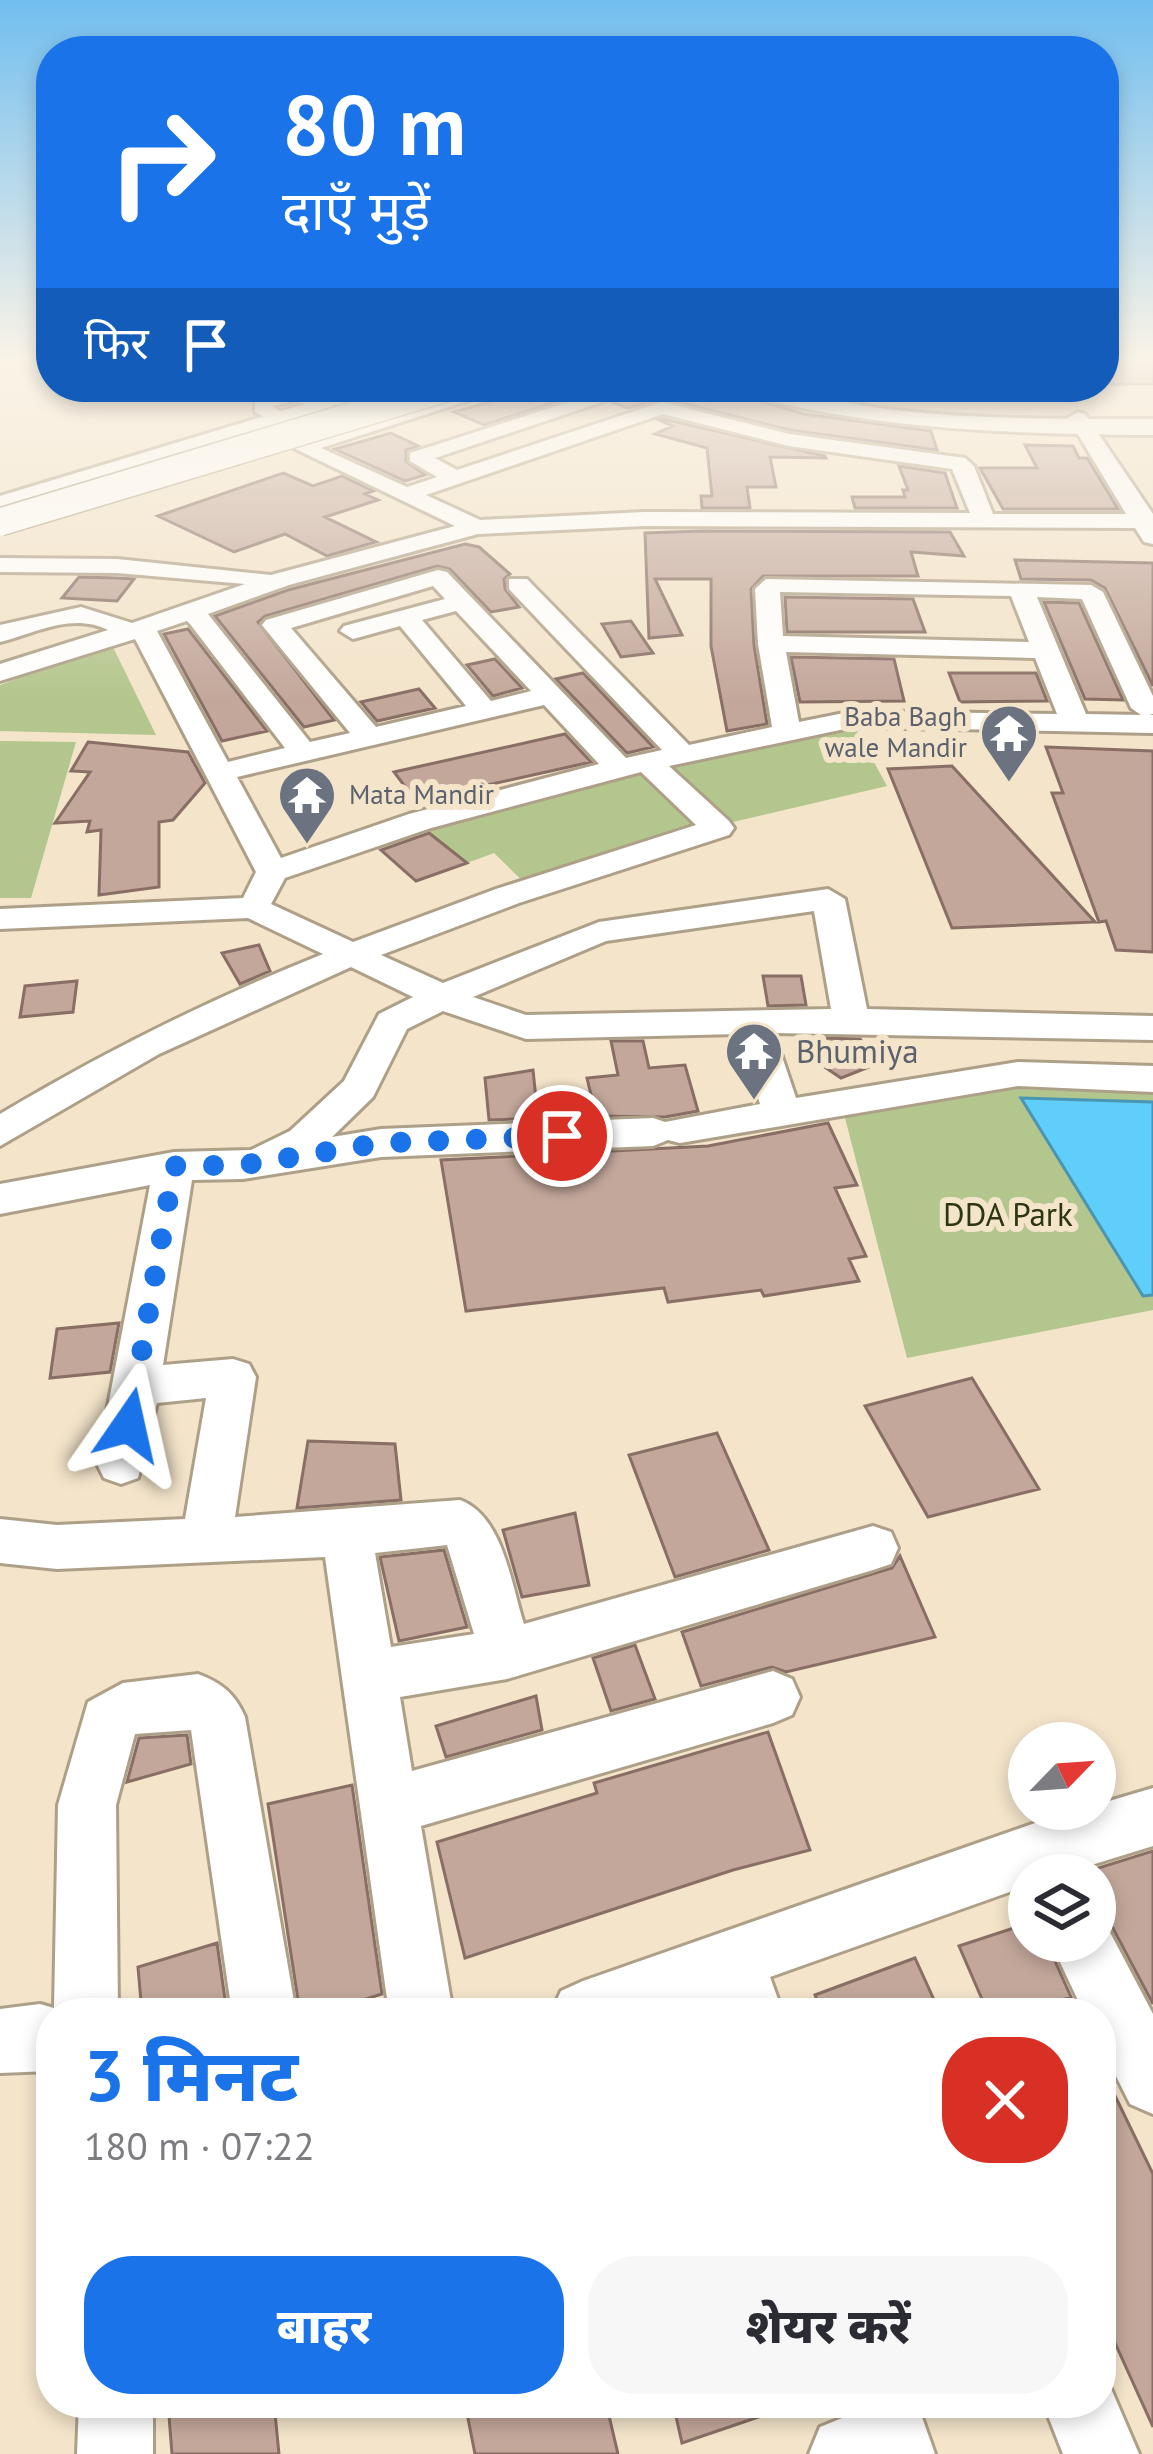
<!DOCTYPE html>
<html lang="hi">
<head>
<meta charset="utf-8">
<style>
  body { margin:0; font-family:"PT Sans","Noto Sans Devanagari",sans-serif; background:#f7f7f7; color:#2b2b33; height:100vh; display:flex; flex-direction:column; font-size:45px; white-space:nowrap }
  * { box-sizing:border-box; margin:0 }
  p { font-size:39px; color:#7c7c81 }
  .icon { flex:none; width:66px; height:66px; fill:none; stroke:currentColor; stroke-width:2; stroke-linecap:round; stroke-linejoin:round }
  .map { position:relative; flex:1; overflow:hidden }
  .panel { position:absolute; left:36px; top:1998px; width:1080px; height:420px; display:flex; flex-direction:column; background:#fff; border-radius:48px; box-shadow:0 6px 18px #0003 }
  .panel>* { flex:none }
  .banner { position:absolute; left:36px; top:36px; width:1083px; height:366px; border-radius:48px; box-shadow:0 6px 18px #0003; background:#1a73e8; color:#fff; overflow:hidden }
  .needle { width:78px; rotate:65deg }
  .fabs { position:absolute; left:1008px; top:1722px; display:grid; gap:24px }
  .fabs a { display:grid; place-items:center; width:108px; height:108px; border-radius:50%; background:#fff; box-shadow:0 6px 18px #0003; font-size:60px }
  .pin { position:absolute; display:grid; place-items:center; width:102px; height:102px; color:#fff; margin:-51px; border:6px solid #fff; border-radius:50%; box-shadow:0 3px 12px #0007 }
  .me { position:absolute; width:132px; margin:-66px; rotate:11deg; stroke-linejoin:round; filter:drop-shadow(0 0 9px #0008) }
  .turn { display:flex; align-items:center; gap:42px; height:252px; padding:0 48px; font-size:54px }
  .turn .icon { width:156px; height:156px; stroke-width:2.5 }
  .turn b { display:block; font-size:84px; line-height:102px }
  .then { display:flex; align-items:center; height:114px; padding:0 48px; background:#0003; gap:24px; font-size:45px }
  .round { display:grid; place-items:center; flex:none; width:126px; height:126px; border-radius:48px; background:#f7f7f7 }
  .head { display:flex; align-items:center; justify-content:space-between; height:204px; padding:0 48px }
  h1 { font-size:72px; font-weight:800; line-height:90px; color:#1a73e8 }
  .button { display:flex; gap:24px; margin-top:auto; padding:24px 48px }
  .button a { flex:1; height:138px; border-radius:48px; background:#1a73e8; color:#fff; font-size:48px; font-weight:800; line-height:138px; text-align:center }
  .button a+a { background:#f7f7f7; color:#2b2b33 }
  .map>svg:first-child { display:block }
</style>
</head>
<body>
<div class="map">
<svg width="1153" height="2454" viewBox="0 0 1153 2454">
  <rect width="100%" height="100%" fill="#f3e4ca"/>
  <path fill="#b3c68d" d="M111 643 156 735 0 731V685Z
    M853 724 887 786 707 828 534 892 494 853 467 863 424 829 625 771Z
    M0 741 76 742 31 898H0Z
    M1014 1089 1153 1092V1310L907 1358 844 1114Z"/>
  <path fill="#5fcefa" stroke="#4a96b2" stroke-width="3" d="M1021 1098 1153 1102V1295L1143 1296Z"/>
  <path fill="#c3a79b" stroke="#886e64" stroke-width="3" d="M1104 358H1153V384H1104Z
    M540 387H601L484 425 454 412Z
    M624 387H714L804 414 931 431 937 450 790 430 663 398 628 408 614 403 627 395Z
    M663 419 825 456 826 458 770 457 776 487H747L750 508H702L701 496H712L707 448 655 434 673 426 659 420Z
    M391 433 418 446 406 450V461L425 475 405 481 335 449Z
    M1025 445 1073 446 1079 458H1087L1118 509H1003L980 468H1037Z
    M899 466 945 473 957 508H855L852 497H905L903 490H908Z
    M283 473 313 486 342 476 373 491 365 494 378 500 325 517 376 542 327 556 285 534 234 552 158 516Z
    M703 531 950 532 964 556 911 552 918 576H763L751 589 754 645 767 724 727 731 711 646V579H655L682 635 649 638 645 533Z
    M465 544 479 547 510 574 504 579 505 589 519 607 491 612 450 569 437 566 265 616 258 622 334 720 304 727 215 616 288 590Z
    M1015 560 1153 563V686L1105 588 1091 580 1021 579Z
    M79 577 117 578 134 579 117 601 62 598Z
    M785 597 913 599 925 632H787Z
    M1044 602 1079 603 1123 700 1085 699Z
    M631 621 653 653 621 657 602 624Z
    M188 629 267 731 222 741 164 634Z
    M791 657 894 659 904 701 800 702Z
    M495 659 522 688 493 696 467 665Z
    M583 673 653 747 627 753 556 679Z
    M949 673H1036L1047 701 960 702Z
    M419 689 435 708 377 721 361 702Z
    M565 734 591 762 416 801 394 772Z
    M88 742 188 752 205 783 173 820 159 822V887L99 895 101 830 87 832 90 821 55 823 90 772 71 771Z
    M1046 747 1153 751V952L1116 950 1106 921 1099 922 1052 793H1063Z
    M952 766 1095 922 952 928 888 769Z
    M429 833 467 863 416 881 381 850Z
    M259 945 270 971 240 984 222 953Z
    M763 976H801L806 1005 768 1006Z
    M77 981 73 1012 20 1017 25 986Z
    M824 1038 860 1039 879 1063 841 1078 798 1049Z
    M611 1041H643L649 1068 685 1065 698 1111 665 1117 596 1116 587 1078 618 1075Z
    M533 1070 538 1118 489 1120 485 1078Z
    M828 1123 857 1185 835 1188 866 1256 849 1259 859 1281 764 1296 761 1290 668 1302 664 1288 466 1311 441 1160 708 1146Z
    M119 1323 110 1372 50 1378 57 1329Z
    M972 1378 1039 1489 928 1517 865 1406Z
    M717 1433 769 1550 675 1577 629 1455Z
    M308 1441 395 1444 401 1500 297 1508Z
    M575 1513 589 1585 522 1597 503 1530Z
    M444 1550 467 1627 399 1641 380 1557Z
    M900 1556 935 1637 786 1672 772 1667 701 1686 682 1632 892 1568Z
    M635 1645 655 1699 611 1711 593 1658Z
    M536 1696 542 1730 446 1757 436 1726Z
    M768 1732 810 1850 733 1870 465 1958 437 1842 597 1793 594 1783Z
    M187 1735 191 1764 127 1782 139 1738Z
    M352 1785 382 1994 321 2013H300L268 1804Z
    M1153 1851V2004L1107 1917 1095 1912V1869Z
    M1029 1923V1941H1046L1071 1997 1025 2013H988L959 1946Z
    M217 1943 227 2013H142L138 1967Z
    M915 1958 940 2013H822L815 1995Z
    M1101 2067 1153 2174V2427L1101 2312Z
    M207 2403H274L279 2454H172L169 2416Z
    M465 2403H606L618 2454H475Z
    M673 2403H787L788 2407 682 2443Z"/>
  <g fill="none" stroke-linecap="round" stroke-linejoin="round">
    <g stroke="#aea088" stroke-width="6">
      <path id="minor" d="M481 387H511L321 448 407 487 437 477 410 461V453L616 387 623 392 620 396 435 458 457 470 662 402 789 434 965 458 974 466 993 514H1126L1068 418 1078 412 1085 414 1153 514V544L1144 542 1135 528 644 526 478 534 289 585 208 614 310 742 350 733 266 630 262 625 266 620 438 570 447 572 626 758 662 750 509 589V579H527L689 745 772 727 758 644 755 589 766 579 1091 585 1103 592 1153 696V714L1149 715H1153V733L854 727 669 766 729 821 734 828 729 835 519 903 381 955 443 983 599 922 828 889 845 899 867 1009 1153 1016V1040L774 1033 796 1098 1018 1062 1153 1066V1092L1018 1086 680 1143 668 1140 653 1146 381 1157 243 1179 192 1180 163 1365 233 1359 249 1364 256 1377 235 1517 460 1500C503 1516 511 1584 524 1624L873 1526 891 1532 898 1548 891 1564 873 1570 507 1679 400 1697 412 1771 773 1671 792 1679 800 1697 792 1715 773 1723 421 1826 453 2013H389L325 1557 57 1569 0 1563V1519L57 1525 185 1519 206 1398 157 1403 138 1478 121 1484 104 1478 97 1464 150 1185 0 1214V1184L174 1152 251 1150 290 1131 344 1081 379 1014 413 997 351 967 159 1054 0 1146V1114C104 1052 210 999 323 954L248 918 0 929V909L243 898 256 872 135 639 0 681V664L108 630C72 612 36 633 0 642V625L81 607 132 623 245 584 117 573 0 572V558L117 559 271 575 455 526 279 441 289 435 303 440ZM663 414 789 446 952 469 970 513 644 512 480 520 426 495ZM433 586 445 599 344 626 340 631 353 639 400 626 466 706 376 727 291 628ZM780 592 1011 596 1029 642 783 636ZM1037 597 1082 599 1131 708 1141 715 1086 714ZM456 611 531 691 491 701 422 620ZM187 621 190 624 285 748 228 762 157 631ZM786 652 1035 658 1057 714 854 711 799 722ZM544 705 599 764 409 814 281 858 237 777ZM641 772 696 825 496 889 353 942 271 904 285 878 431 828ZM814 911 831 1009 526 1015 473 997 606 941ZM443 1011 526 1039 738 1034 760 1104 665 1122 653 1118 381 1129 332 1137 373 1097 407 1029ZM447 1545 474 1634 391 1647 375 1553Z
        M293 389 337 400 340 404 330 410 293 401 273 406 290 420 280 426 255 412V399Z
        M198 1674C222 1683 235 1694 245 1717L296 2013H232L191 1730 135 1734 116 1805 118 2013H51V2071L0 2073V2009L40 2004 54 2008 58 1805 88 1702 123 1683Z
        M1153 1788V1846L1059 1875H1029V1885L770 1977 783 2013H719L714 1998 671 2013H551L561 1991 583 1981 1035 1823Z
        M1095 1916 1103 1919 1153 2014V2114L1130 2104 1101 2046V2013H1084L1050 1941H1095Z
        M1101 2375 1106 2377 1139 2454H1063L1043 2403H1101Z
        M79 2403H153V2454H77Z
        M843 2403H917L935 2454H809L820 2427 847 2416Z"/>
    </g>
    <g stroke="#aea088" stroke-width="6">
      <path id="major" d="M361 387H399L396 392 0 514V496Z
        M449 387H487L484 392 391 420 378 412 382 407Z
        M732 387C787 387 840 404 895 410 981 420 1067 419 1153 419V435C1011 434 873 430 735 392Z"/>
    </g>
    <use href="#minor" fill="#fff" fill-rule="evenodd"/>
    <use href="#major" fill="#fff" fill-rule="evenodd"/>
    <g stroke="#aea088" stroke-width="30" stroke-linecap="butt">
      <path id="major-bridge" d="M0 522 449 387"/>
    </g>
    <use href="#major-bridge" stroke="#fff" stroke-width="27"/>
  </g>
  <linearGradient id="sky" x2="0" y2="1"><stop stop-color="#71beef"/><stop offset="0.51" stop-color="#faf3e7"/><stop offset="1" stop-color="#faf3e7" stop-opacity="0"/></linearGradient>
  <rect width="1153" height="702" fill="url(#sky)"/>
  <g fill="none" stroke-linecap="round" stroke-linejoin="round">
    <path stroke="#1a73e8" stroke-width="21" stroke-dasharray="0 37.8" d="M129 1425 174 1166 243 1165 381 1143 562 1136"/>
  </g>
  <defs>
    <g id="temple-pin" transform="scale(3)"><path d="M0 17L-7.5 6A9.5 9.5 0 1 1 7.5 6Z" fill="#6b7280" stroke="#f3e4ca"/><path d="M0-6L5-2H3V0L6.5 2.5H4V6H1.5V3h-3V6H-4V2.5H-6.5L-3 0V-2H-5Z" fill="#fff"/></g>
  </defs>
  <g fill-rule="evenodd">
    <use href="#temple-pin" x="1009" y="733"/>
    <use href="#temple-pin" x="307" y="795"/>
    <use href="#temple-pin" x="754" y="1051"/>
  </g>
  <g text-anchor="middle" stroke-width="12" stroke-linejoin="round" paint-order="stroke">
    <g font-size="27" fill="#5b616d" stroke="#f3e4ca" text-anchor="end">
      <text x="967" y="726">Baba Bagh<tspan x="967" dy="31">wale Mandir</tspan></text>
      <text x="349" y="804" text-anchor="start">Mata Mandir</text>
    </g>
    <g font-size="33" fill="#5b616d" stroke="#f3e4ca" text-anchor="start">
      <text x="796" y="1063">Bhumiya</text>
    </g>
    <g font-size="33" fill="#2c3712" stroke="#f3e4ca">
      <text x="1008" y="1226">DDA Park</text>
    </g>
  </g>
</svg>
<div class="fabs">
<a><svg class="needle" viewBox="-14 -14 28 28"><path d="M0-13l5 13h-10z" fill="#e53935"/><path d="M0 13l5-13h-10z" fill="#7c7c81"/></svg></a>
<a><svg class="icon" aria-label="layers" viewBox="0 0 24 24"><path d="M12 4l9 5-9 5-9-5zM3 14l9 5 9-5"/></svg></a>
</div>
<div class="pin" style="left:562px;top:1136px;background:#d93025"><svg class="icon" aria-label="arrive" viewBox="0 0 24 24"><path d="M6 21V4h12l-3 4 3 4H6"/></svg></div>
<svg class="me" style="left:129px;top:1425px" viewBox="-20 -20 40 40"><path d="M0-17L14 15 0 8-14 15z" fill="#1a73e8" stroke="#fff" stroke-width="4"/></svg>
<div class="banner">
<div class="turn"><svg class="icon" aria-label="right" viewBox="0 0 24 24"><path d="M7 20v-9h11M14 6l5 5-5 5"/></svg><div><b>80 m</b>दाएँ मुड़ें</div></div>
<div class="then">फिर<svg class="icon" aria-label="arrive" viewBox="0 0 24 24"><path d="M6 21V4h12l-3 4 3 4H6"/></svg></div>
</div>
<section class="panel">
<div class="head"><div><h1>3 मिनट</h1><p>180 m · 07:22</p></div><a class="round" style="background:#d93025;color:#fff"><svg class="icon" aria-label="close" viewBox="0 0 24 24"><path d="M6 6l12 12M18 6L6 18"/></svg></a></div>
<div class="button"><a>बाहर</a><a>शेयर करें</a></div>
</section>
</div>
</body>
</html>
